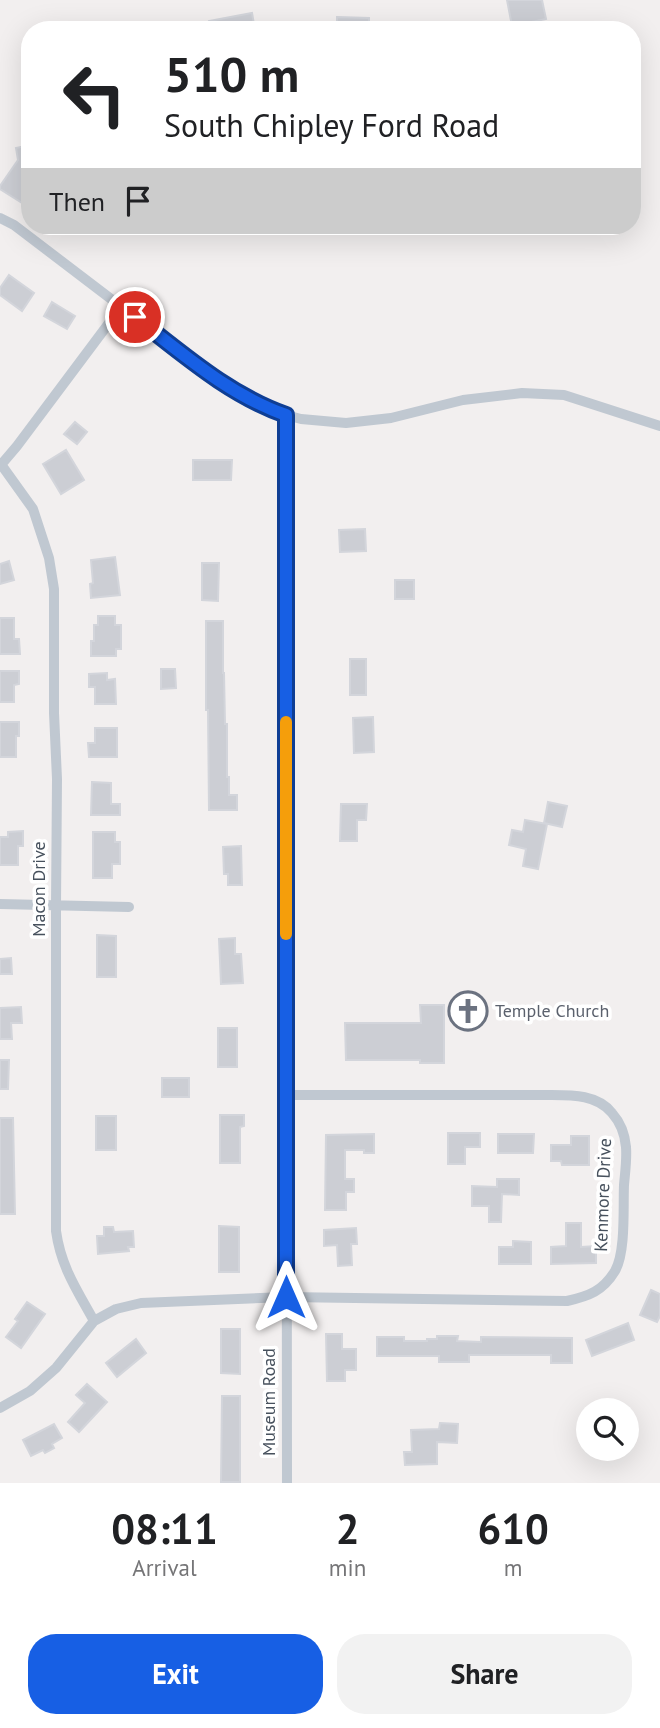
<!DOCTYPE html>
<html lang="en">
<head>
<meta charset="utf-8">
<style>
  body { margin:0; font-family:"PT Sans",sans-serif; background:#f2f2f2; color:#202124; height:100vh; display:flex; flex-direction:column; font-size:26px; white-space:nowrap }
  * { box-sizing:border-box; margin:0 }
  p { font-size:23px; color:#757577 }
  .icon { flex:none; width:38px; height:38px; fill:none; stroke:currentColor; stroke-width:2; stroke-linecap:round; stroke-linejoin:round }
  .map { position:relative; height:1483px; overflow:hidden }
  .panel { display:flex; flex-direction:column; background:#fff; flex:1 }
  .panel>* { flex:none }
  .hud { position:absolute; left:21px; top:21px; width:620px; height:214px; border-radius:28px; box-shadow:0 7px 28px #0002; background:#fff; color:#202124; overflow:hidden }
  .fabs { position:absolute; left:576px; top:1398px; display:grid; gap:14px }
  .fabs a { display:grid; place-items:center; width:63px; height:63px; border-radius:50%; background:#fff; box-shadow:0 7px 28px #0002; font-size:35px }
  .pin { position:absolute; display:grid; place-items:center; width:60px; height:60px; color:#fff; margin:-30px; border:4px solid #fff; border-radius:50%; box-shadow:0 2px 7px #0007 }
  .me { position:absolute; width:77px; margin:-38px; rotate:0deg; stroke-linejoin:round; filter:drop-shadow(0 0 5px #0008) }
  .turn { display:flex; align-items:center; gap:24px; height:147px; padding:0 28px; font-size:32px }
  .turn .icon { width:91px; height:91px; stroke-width:2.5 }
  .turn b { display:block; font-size:49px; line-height:60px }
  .then { display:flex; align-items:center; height:66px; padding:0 28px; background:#0003; gap:14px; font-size:26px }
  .eta { display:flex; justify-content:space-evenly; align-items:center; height:119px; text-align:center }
  .eta b { font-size:42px; font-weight:600; line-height:49px }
  .primary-button { display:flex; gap:14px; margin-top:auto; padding:14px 28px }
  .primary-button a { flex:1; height:80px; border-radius:28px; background:#175fe4; color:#fff; font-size:28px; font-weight:600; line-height:80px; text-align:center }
  .primary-button a+a { background:#f2f2f2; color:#202124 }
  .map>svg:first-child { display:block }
</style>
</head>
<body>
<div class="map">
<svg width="660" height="1483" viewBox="0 0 660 1483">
  <rect width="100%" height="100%" fill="#f2efef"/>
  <path fill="#ccced4" stroke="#d3d5db" stroke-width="2" d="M507 0H542L546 19 512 26Z
    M252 13 255 30H210L209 21Z
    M337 17 369 18V30H337Z
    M30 145V208L0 189V186L18 160 16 148Z
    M9 275 34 293 22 311 0 295V288Z
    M52 302 75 316 67 329 44 316Z
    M75 422 87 432 77 444 64 434Z
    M66 450 84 480 61 494 43 464Z
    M193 460H232L231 480H193Z
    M365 529 366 551 340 552 339 530Z
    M115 557 120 595 91 598 90 584 93 583 91 560Z
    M9 561 14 580 0 584V564Z
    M202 563H219L218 601 202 600Z
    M395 580H414V599H395Z
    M98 616H115V625H121V649H116V656H91V641H94V625H98Z
    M0 618H14V639H19L20 654H0Z
    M206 621H223V673H224L225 724H227V777H229V795H237V810H209L208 710H206Z
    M350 659H366V695H350Z
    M161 669H175L176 688 161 689Z
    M0 671H19V684L14 685V702H0Z
    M107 673V680L115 679 116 704H95V687H89V674Z
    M373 717 374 752 354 753 353 718Z
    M0 722H19V736H16V757H0Z
    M95 728H117V757H89L88 743H95Z
    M92 782 111 783V804H120V815H91Z
    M548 802 567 806 562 827 544 823Z
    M341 804H367L366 820H357V841H340Z
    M525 820 547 824 538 869 523 866 526 849 509 845 512 830 523 832Z
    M23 831V846H18V865H0V837H8V832Z
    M93 832H115V842H120V864H112V878H93Z
    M241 846 242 885H228V874H224L223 847Z
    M97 935 116 936V977H97Z
    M235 938V954H241L243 983 221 984 219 939Z
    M11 958 12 974H0V959Z
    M420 1005H444V1063H420V1060H346L345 1023H421Z
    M21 1007 22 1023H11L12 1039H0V1008Z
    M218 1028H237V1067H218Z
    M0 1060H9L8 1089H0Z
    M162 1078H189V1097H162Z
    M220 1115H244V1126L240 1127V1163H220Z
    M96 1116H116V1150H96Z
    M0 1118H13L15 1214H0Z
    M448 1133H480V1147H465V1164H448Z
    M374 1134V1153H364V1150H345V1179H354V1192H346V1210H325L326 1135Z
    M498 1134H534L533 1153H498Z
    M571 1136H589V1165H562L561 1161H551V1145H571Z
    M497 1179H519V1195L502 1194 501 1222H489V1206H472V1186L497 1187Z
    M566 1223H581V1247L596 1246V1263L551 1264V1247L566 1246Z
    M219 1226 239 1227V1272H219Z
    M104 1227H113L114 1232 133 1231 134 1247H128L129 1251 98 1254 97 1236H104Z
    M356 1228 357 1244H351L352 1265 338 1266 337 1245 324 1246V1230Z
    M513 1241 531 1242V1264H499V1247H513Z
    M651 1290 660 1294V1316L657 1322 640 1315Z
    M27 1302 45 1314 21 1348 6 1337 18 1321 15 1319Z
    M628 1323 634 1340 592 1356 586 1340Z
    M221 1329H240V1374L221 1373Z
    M326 1334H342V1349H356V1370H345V1381H327Z
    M437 1336H458L457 1341 481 1342V1337L572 1338V1363H551V1355H469V1362H439V1356H377V1337H404V1341H427V1339H437Z
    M136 1339 146 1353 117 1377 106 1363Z
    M87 1384 107 1402 79 1432 68 1422 85 1403 76 1395Z
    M222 1396H240V1482H221Z
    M440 1423 458 1424 457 1443 437 1442V1464L405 1465 404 1452H412L411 1430 439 1429Z
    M54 1424 62 1438 52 1444 54 1448 45 1453 43 1450 31 1456 23 1440Z"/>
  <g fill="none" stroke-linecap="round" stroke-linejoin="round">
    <path stroke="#c0c8d1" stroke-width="10" d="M0 218 14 225 220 382 259 405 286 415 301 419 346 423 391 418 463 400 522 393 564 395 660 426
      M286 415 287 1483
      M0 463 33 509 49 558 54 589V713L57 779 56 905V1231C61 1267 77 1290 94 1321
      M0 466 17 446 121 307
      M0 904 129 907
      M0 1408 30 1391 56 1368 94 1321 116 1309 141 1303 286 1297 567 1301C589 1296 603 1291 615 1271 626 1252 623 1207 624 1185 625 1173 627 1160 626 1147 625 1135 620 1122 612 1113 598 1095 573 1095 552 1095H286"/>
  </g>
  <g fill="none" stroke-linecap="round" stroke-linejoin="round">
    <g stroke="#0f3e94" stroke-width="18">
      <path id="route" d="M135 317C183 354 229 395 286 415V1297"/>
    </g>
    <use href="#route" stroke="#175fe4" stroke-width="12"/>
    <path stroke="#f59e0b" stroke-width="12" d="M286 722V934"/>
  </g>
  <defs>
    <g id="church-ring" transform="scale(2.0125)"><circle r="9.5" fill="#fff" stroke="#6b7280" stroke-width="1.5"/><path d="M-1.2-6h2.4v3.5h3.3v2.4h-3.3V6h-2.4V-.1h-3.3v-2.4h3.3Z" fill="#6b7280"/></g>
  </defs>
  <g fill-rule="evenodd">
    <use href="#church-ring" x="468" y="1011"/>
  </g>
  <g text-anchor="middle" stroke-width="7" stroke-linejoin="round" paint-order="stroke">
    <g font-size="18" fill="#47515d" stroke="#fff">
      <text transform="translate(39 889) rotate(-90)" y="6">Macon Drive</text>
      <text transform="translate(603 1195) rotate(-88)" y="6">Kenmore Drive</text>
      <text transform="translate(269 1402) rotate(-90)" y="6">Museum Road</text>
    </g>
    <g font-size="18" fill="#5b616d" stroke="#fff" text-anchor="start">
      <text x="495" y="1017">Temple Church</text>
    </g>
  </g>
</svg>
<div class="fabs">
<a><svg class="icon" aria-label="search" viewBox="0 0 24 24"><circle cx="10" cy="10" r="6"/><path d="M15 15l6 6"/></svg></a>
</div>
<div class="pin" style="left:135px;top:317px;background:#d93025"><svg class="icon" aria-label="arrive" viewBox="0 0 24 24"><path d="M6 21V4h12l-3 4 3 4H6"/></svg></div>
<svg class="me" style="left:286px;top:1297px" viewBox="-20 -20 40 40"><path d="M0-17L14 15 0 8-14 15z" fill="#175fe4" stroke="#fff" stroke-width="4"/></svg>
<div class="hud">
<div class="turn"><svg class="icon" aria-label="left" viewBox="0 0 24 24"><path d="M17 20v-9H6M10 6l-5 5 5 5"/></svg><div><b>510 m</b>South Chipley Ford Road</div></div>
<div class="then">Then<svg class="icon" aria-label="arrive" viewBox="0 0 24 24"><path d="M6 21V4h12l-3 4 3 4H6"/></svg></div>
</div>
</div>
<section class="panel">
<div class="eta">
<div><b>08:11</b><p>Arrival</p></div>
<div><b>2</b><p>min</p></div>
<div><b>610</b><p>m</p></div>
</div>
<div class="primary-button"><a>Exit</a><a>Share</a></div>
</section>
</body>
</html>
